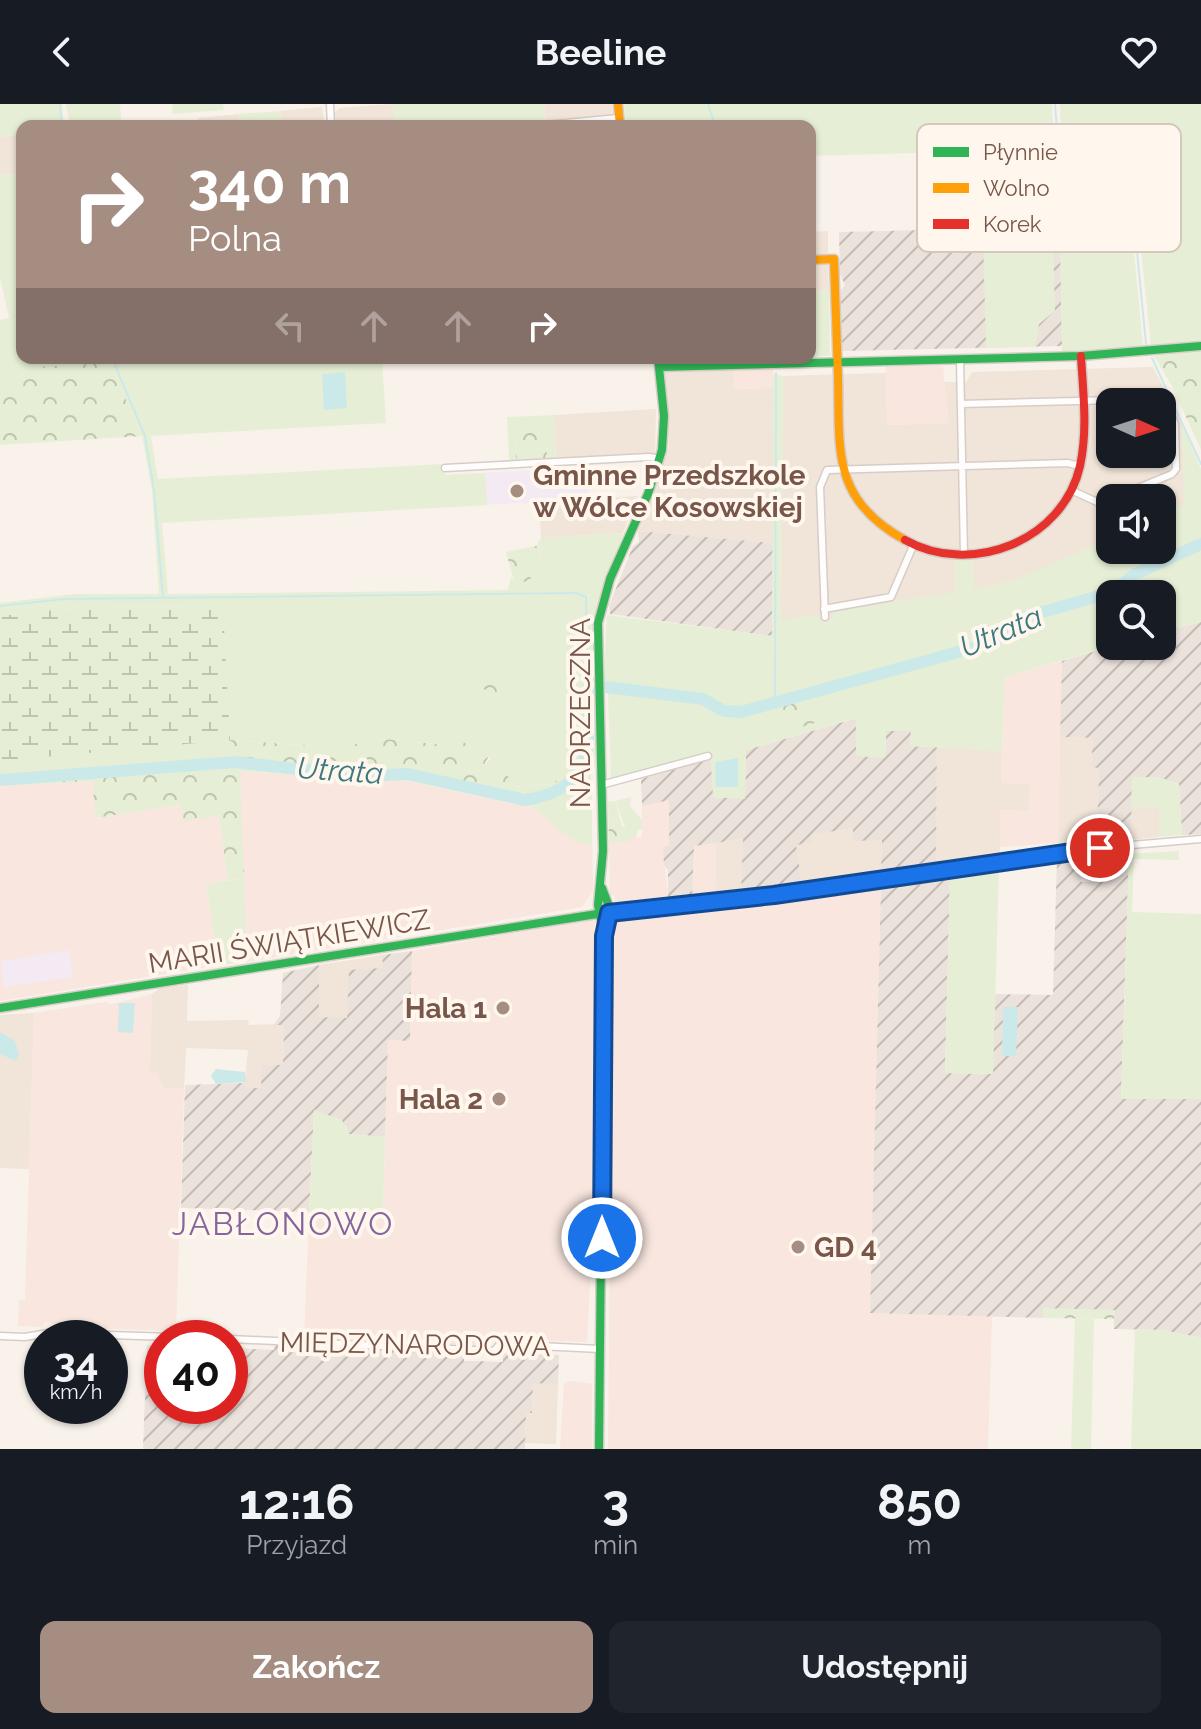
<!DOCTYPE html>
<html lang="pl">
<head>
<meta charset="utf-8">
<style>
  body { margin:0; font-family:Raleway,sans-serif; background:#20242c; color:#f1f3f6; height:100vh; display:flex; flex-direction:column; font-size:30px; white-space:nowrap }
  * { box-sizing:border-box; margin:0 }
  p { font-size:26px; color:#9ea1a6 }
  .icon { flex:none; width:44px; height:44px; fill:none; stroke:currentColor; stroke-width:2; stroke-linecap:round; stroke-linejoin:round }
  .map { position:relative; height:1345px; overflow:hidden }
  .panel { display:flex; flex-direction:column; background:#171b24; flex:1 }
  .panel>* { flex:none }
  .guide { position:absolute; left:16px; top:16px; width:800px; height:244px; border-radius:16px; box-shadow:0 2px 6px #0004; background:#a58d82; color:#fff; overflow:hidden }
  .needle { width:52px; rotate:93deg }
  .fabs { position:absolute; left:1096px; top:284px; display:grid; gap:16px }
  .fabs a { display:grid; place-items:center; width:80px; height:80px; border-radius:16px; background:#171b24; box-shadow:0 2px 6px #0004; font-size:40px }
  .speed { position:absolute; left:24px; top:1216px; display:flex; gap:16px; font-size:40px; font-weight:700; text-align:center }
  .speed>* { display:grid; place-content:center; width:104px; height:104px; border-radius:50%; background:#171b24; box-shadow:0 2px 6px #0004; line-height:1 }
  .speed small { font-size:20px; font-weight:400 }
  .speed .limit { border:12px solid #d22; background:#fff; color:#111 }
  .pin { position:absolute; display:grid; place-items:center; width:68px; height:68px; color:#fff; margin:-34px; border:4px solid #fff; border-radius:50%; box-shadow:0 2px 8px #0007 }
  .me { position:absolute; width:88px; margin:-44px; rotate:0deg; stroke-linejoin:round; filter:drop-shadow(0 0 6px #0008) }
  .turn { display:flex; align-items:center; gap:28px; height:168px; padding:0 40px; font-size:36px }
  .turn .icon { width:104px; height:104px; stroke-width:2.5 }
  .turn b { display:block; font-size:56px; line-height:68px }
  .lanes { display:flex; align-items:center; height:76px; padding:0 40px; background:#0003; justify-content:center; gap:40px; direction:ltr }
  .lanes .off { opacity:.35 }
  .eta { display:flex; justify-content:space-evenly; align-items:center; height:136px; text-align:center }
  .eta b { font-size:48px; font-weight:700; line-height:56px }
  .action { display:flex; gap:16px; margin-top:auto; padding:16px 40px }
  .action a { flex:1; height:92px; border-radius:16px; background:#a58d82; color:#fff; font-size:32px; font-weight:700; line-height:92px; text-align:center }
  .action a+a { background:#20242c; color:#f1f3f6 }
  header { display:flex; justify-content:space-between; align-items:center; height:104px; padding:0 40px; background:#171b24; font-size:36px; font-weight:700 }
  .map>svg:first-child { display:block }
</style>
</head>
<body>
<header><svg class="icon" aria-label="back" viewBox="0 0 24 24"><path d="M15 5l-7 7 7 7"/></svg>Beeline<svg class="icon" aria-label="heart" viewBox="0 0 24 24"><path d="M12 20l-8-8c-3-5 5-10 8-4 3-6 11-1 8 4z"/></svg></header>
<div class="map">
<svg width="1201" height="1345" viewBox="0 0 1201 1345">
  <defs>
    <pattern id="industrial-furrows" width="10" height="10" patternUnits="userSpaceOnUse" patternTransform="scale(2)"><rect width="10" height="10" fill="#ebe2dc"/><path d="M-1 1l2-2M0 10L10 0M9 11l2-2" fill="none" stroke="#c3bab4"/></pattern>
    <pattern id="forest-crowns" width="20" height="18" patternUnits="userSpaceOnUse" patternTransform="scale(2)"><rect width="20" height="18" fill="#e6efd5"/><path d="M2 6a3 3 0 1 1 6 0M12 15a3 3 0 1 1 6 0" fill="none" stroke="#bfc4af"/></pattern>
    <pattern id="wetland-marsh" width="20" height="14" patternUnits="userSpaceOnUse" patternTransform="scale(2)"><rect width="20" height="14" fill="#e6efd5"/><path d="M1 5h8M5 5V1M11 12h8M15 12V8" fill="none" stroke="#bfc4af"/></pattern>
  </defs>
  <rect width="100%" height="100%" fill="#f8f2eb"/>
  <path fill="#f1e4d8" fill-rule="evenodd" d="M393 0 395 22H336L335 8 339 4Z
    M544 0H612L613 12 546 18Z
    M322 3 325 22H281L280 7Z
    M239 10 240 22H199L198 14Z
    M22 30V69L0 71V33Z
    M828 127V148L824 153H810V128Z
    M810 159 828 161 829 186H810Z
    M1153 263 1182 320 1186 443 992 530 780 516 784 272 886 269 887 321 948 319 943 278H966L972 268ZM1110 298H1162V350H1110ZM1110 394H1162V446H1110Z
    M734 266V285L773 284V439L638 427 669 343 665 268Z
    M656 305 655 349 556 354 554 311Z
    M638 392 623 429 541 434 539 398Z
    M1060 633 1093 634 1091 663H1099L1097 732H1091L1087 738 1058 739Z
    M937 643 1002 647 1001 679 1030 680 1029 707 1000 706V750L936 759Z
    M1131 703H1159V733L1130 736Z
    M853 724 882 735 881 766 802 780 796 741 811 739 810 731Z
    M743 735 741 789 715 792 716 739Z
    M382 851 383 864 365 868 347 914H318L319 861Z
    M188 881 187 917 248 916 249 921 284 920 283 961 262 984H244L248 946 186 944 184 984H165L156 970 150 968 152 890 160 884Z
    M34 909 29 1065 0 1064V911Z
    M533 1278 558 1280 556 1340 525 1339 526 1308H532Z"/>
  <path fill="#f8e6df" d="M886 262H943L949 319 887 321Z
    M773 265V284L734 285V266Z
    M1062 557 1058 739 1000 743V706L1029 707 1030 680 1001 679 1005 573Z
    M591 666 593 786 582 803 247 858 239 667 409 677 531 703Z
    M94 676 95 714 182 701 219 711 228 776 206 780 219 861 0 897V682Z
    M669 695V743H663L668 792 615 799 614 791H610L609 738H629V733H642V702Z
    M716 739 715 792 692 796 694 742Z
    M881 783 870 1209 992 1212 988 1345H608L613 823 619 817Z
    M591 815 595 817 597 856 594 857 592 1142 587 1238 493 1235 488 1242 304 1234 309 1113 383 1116 388 936 410 937 412 847Z
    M152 890 150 968 156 970 165 984H184L176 1227 55 1223 52 1219 45 1218 42 1223 18 1222 19 1196H25L34 909 105 898 112 900Z
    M569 1277 592 1280V1345H560L564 1280Z"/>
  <path fill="url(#industrial-furrows)" d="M1060 123 1062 242 842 247 841 186 845 181 840 170 839 128Z
    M638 427 773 439 772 532 610 510 609 502 633 442 639 438Z
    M1201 518V730L1182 731 1179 680 1133 673 1130 736H1122L1118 731 1101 737 1097 732 1099 664 1091 663 1093 634 1060 633 1062 557 1112 542H1162V528Z
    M857 614 856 652 885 653 886 627H911L910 642 937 643 936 759 881 766 882 736 853 737V724L811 731V739L796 741 802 780 741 789 743 735 694 742 692 796H668V766L664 761 663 743 669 742V696L642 702 641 675 713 654V693L745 694 746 646Z
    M1129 750 1121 995H1201V1234L1163 1226 1114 1225V1206L1043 1205V1214L870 1209 881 783 950 772 945 969 992 970 995 890 1053 891 1057 755 1081 753V778H1105L1106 751Z
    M412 847 410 937 388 936 385 1033 348 1030 346 1022 314 1006 309 1108 181 1104 185 981 245 979V984H261L262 961H283L284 921H274L280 912 283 869 319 861V913L347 914 349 866 383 864 382 851Z
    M275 1240 464 1247V1257H475L503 1258V1249L559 1251 558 1280 533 1279 532 1309H526L525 1345H143L147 1241 162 1242V1302H230V1244L274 1246Z"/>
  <path fill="#f4eaf3" d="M587 363 589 395 446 403 445 371Z
    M69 846 73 873 4 883 1 857Z"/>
  <path fill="#e6efd5" d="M0 0H62L64 22H22V30L0 33Z
    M66 0H120L121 16 70 21Z
    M172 0H223L224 6 173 10Z
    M393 0H544L546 18 395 22Z
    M624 0H1052L1054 45 810 52V22H626Z
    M1060 0H1201V236L1151 241 1130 43 1061 44Z
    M280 7 281 22H240L239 10Z
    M22 69V254H382L386 319 151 332 158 375 443 360 445 371 485 369 487 401 162 419 168 490 508 486 511 473 514 477H529L542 445 536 442 541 434 623 429 594 517V580L583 581 577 602H595V664L591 667 592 741C568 740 551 715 531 703L561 695 564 672 552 680 512 683 483 662 491 654 454 635 444 641 375 634 343 644 231 636 232 655 0 672V657L222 502 80 503 0 512V499L74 490H159L152 387 142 332 110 260 0 265V216L9 214 0 174V71Z
    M1132 128 1143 242 1062 248 1060 131Z
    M983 132H1045L1053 138 1055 207 1039 220 1035 243 986 244Z
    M810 186H829L830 252 810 253Z
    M773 270 784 272 781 516 820 510V516L833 515V508L955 488V456H973L974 485 1015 476 1110 434V446H1162V411L1184 400 1182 320 1201 365V518L1162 528V490H1110L1112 542 1005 573 1002 647 910 642 911 627H886L885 654 856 652V614L746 646 745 695 713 693 710 648 611 675 608 589 603 590 607 511 772 532Z
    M554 311 556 354H546L550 331H515L516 356 509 357 507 313Z
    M1132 673H1159L1179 680 1182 731 1159 733V703H1131Z
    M631 693 630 702 642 716V725L638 726 636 733H629L615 697Z
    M1179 747V756L1134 755 1132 808 1201 810V995H1121L1129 750Z
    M999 765 993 970 945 969 950 772Z
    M244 774 247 858 219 861 206 780Z
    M314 1006 342 1016 349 1030 385 1033 383 1116 309 1113Z
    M1075 1215H1094L1091 1345H1071Z
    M1135 1226H1163L1201 1234V1345H1131Z"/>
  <path fill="url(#forest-crowns)" d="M1201 246V346L1172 282 1154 252Z
    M110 259 142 332 0 341V265Z
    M529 324 538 331H550L546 354 516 356 515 331Z
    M536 442 542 444 529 478 514 477 506 448Z
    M492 567H500L502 573 513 572 505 589 494 592 475 579 478 570 489 568 494 574Z
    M812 590 821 617 783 629 775 605Z
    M375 634 444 641 454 635 491 649 483 662 508 672 512 683 552 680 564 671 576 680 561 695 531 703 409 677 240 667 244 774 228 776 219 712 184 717 181 701 95 714 93 677 0 682V672L232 655 230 636 343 644Z
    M615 697 622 722 629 727V738H609L608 698Z
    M1043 1204 1115 1206 1114 1215 1043 1214Z"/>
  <path fill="url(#wetland-marsh)" d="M223 502 230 636 0 657V512L80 503Z"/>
  <path fill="#cce9e9" d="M345 268 347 304 324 306 322 270Z
    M738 654V683H716L715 658Z
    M119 899H135L133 929 118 928Z
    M1003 903H1018L1016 952H1002Z
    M0 928 15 937 19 950 16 957 0 950Z
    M216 965 245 968 246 978 216 980 211 972Z"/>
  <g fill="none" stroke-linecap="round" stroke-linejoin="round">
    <path stroke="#cce9e9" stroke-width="2" d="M60 0 62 22
      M708 0 715 22
      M1055 0 1065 128 1135 127 1146 240
      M112 254 145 332 154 386 163 493
      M1152 254 1201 360
      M0 502 64 495 576 489 586 493 588 584
      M775 599 776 269"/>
    <path stroke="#cce9e9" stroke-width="12" d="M606 583 703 595 724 607 741 608 991 539 1025 513 1110 489 1135 470 1201 440
      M0 676 235 658 359 672 408 670 525 696C594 686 590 641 588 584L593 583"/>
    <g stroke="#d6cdc8" stroke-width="9">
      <path id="street" d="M330 0 331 22
        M534 22 619 14
        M960 256 964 451
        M961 300 1156 295 1165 298 1175 320 1176 365 1172 370 1114 394
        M445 364 649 353 660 355
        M1071 386 1097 398 1110 396
        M824 505 891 493 913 442
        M825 513 820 383 827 366 1068 359 1079 362
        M601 681 708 652
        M609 809 774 791 1085 745 1201 735
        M0 1232 25 1233 48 1229 202 1234
        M230 1235 494 1247 500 1240 600 1245"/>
    </g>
    <g stroke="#d7cdc8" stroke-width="11">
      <path id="fast" d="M659 263 1081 252 1201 242
        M604 832 598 801 603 747 598 519 610 475 648 390 662 346 664 312 658 254
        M0 904 597 810
        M599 1345 604 832 610 805 602 784"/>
    </g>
    <g stroke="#d7cdc8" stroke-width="11">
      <path id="slow" d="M618 0 620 22
        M810 156 834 155C835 194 837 233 838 272 840 344 830 395 905 436"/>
    </g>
    <g stroke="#d7cdc8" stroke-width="11">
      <path id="jam" d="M905 436C971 473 1063 437 1080 362 1088 326 1083 288 1081 252"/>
    </g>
    <use href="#street" stroke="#fefdfc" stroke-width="6"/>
    <use href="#fast" stroke="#30b455" stroke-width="8"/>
    <use href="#slow" stroke="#ff9f0a" stroke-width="8"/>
    <use href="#jam" stroke="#e5322d" stroke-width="8"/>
  </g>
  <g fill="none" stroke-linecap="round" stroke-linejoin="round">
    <g stroke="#114b97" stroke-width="20">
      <path id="route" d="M602 1134 604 832 609 809 774 791 1100 744"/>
    </g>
    <use href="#route" stroke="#1a73e8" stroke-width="14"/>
  </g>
  <g fill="#a58d82" stroke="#fff7ed" stroke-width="3">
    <circle cx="517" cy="387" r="8"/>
    <circle cx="503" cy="904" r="8"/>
    <circle cx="499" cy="995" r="8"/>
    <circle cx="798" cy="1143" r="8"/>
  </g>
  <g text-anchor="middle" stroke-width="8" stroke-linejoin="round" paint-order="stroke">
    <g font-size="28" font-weight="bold" fill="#785649" stroke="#fff7ed" text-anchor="start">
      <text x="533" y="381">Gminne Przedszkole<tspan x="533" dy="32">w Wólce Kosowskiej</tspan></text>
      <text x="487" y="914" text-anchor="end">Hala 1</text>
      <text x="483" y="1005" text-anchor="end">Hala 2</text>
      <text x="814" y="1153">GD 4</text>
    </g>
    <g font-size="28" fill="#785649" stroke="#fff7ed">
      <text transform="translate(580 609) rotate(-90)" y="10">NADRZECZNA</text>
      <text transform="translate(289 837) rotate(-9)" y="10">MARII ŚWIĄTKIEWICZ</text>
      <text transform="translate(415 1240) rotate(1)" y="10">MIĘDZYNARODOWA</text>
    </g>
    <g font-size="30" font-style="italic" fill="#3c787e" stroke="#fff7ed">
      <text transform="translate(1001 528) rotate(-23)" y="10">Utrata</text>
      <text transform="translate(340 667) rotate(4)" y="10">Utrata</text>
    </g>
    <g font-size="32" letter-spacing="2" fill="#85659c" stroke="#fff7ed">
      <text x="283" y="1131">JABŁONOWO</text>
    </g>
  </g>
  <rect x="917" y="20" width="264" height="128" rx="12" fill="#fff7ed" stroke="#d6c7bc" stroke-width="2"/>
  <rect x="933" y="43" width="36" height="10" fill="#30b455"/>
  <rect x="933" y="79" width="36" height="10" fill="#ff9f0a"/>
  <rect x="933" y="115" width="36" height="10" fill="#e5322d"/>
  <g font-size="22" fill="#785649">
    <text x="983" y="56">Płynnie</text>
    <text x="983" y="92">Wolno</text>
    <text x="983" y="128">Korek</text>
  </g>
</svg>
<div class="fabs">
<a><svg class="needle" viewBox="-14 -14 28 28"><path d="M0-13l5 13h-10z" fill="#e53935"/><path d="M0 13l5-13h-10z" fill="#9ea1a6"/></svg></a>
<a><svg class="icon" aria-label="sound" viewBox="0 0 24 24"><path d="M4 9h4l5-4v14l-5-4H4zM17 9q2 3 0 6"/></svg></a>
<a><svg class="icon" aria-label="search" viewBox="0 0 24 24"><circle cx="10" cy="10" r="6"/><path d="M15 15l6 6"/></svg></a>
</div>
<div class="speed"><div>34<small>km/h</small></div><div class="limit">40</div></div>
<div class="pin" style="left:1100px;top:744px;background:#d93025"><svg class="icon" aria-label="arrive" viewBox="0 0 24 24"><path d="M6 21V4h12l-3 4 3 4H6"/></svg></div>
<svg class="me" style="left:602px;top:1134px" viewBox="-20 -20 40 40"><circle r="17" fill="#1a73e8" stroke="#fff" stroke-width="3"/><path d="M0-11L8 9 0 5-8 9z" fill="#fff"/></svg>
<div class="guide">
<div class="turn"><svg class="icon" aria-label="right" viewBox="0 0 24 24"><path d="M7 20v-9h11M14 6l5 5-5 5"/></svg><div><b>340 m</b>Polna</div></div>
<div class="lanes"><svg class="icon off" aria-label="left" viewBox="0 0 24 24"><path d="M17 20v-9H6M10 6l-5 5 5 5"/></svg><svg class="icon off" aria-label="ahead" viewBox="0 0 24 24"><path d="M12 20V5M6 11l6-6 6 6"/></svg><svg class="icon off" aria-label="ahead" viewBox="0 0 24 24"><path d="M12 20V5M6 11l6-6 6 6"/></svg><svg class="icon" aria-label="right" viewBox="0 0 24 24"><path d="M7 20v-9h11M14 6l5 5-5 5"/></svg></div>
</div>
</div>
<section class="panel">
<div class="eta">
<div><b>12:16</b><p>Przyjazd</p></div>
<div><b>3</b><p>min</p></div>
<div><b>850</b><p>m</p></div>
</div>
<div class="action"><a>Zakończ</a><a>Udostępnij</a></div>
</section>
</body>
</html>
